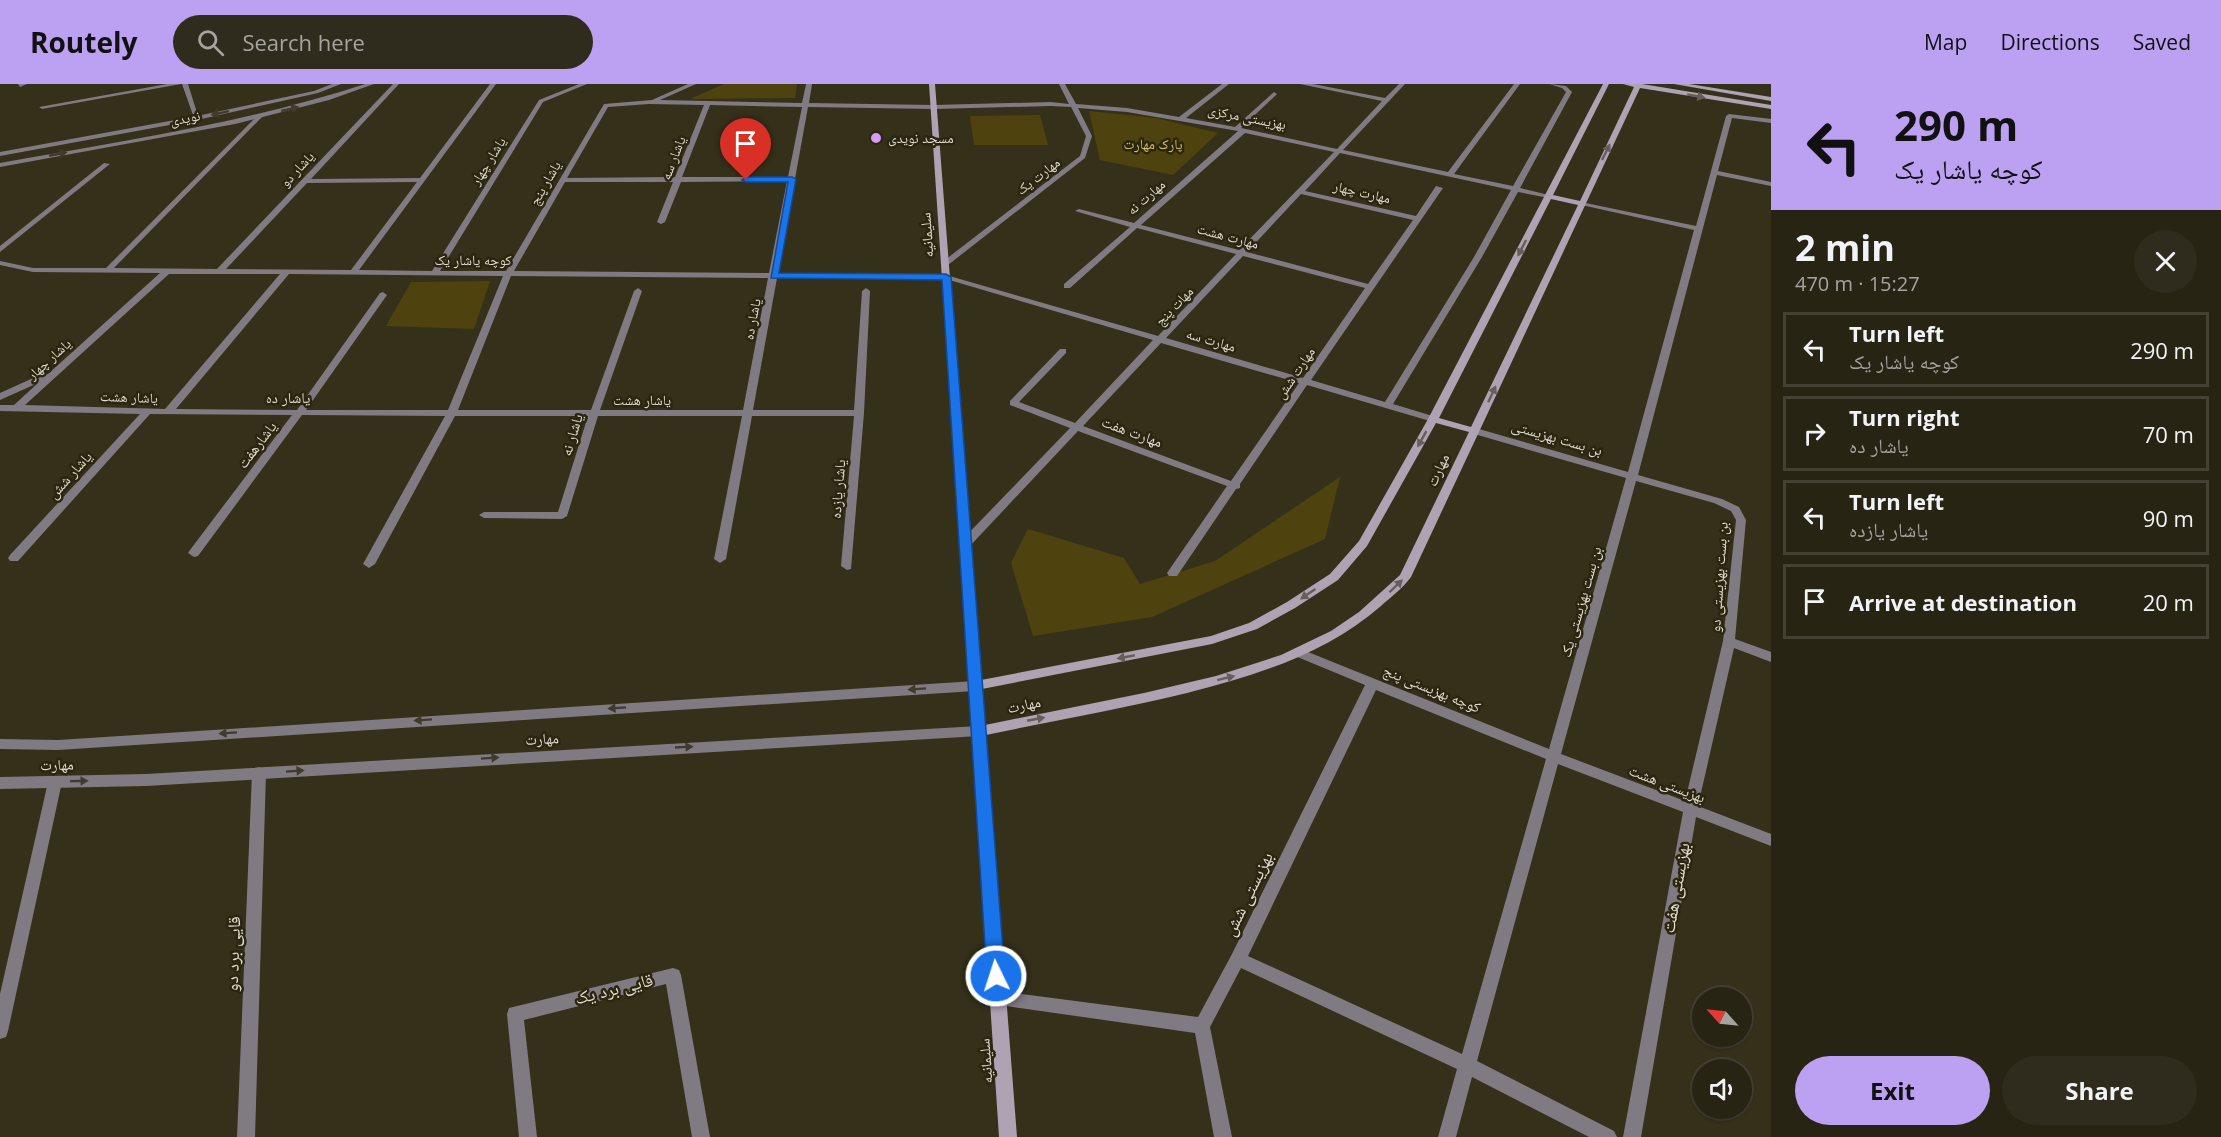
<!DOCTYPE html>
<html lang="en">
<head>
<meta charset="utf-8">
<style>
  body { margin:0; font-family:"Open Sans","Noto Naskh Arabic",sans-serif; background:#302c1d; color:#f1f3f6; height:100vh; display:flex; flex-direction:column; font-size:22px; white-space:nowrap }
  * { box-sizing:border-box; margin:0 }
  p { font-size:20px; color:#a5a4a0 }
  .icon { flex:none; width:33px; height:33px; fill:none; stroke:currentColor; stroke-width:2; stroke-linecap:round; stroke-linejoin:round }
  .map { position:relative; flex:1; overflow:hidden }
  .side { display:flex; flex-direction:column; background:#282414; width:450px }
  .side>* { flex:none }
  .top-card { background:#bca0f2; color:#111; overflow:hidden }
  .needle { width:39px; rotate:297deg }
  .buttons { position:absolute; left:1692px; top:903px; display:grid; gap:12px }
  .buttons a { display:grid; place-items:center; width:60px; height:60px; border-radius:50%; background:#282414; box-shadow:0 2px 4px #0004,0 0 0 2px #444134; font-size:30px }
  .pin { position:absolute; display:grid; place-items:center; width:51px; height:51px; color:#fff; margin:-62px -26px; border-radius:50% 50% 50% 0; rotate:-45deg; box-shadow:0 0 6px #0007 }
  .pin .icon { rotate:45deg }
  .me { position:absolute; width:66px; margin:-33px; rotate:356deg; stroke-linejoin:round; filter:drop-shadow(0 0 4px #0008) }
  .turn { display:flex; align-items:center; gap:21px; height:126px; padding:0 24px; font-size:27px }
  .turn .icon { width:78px; height:78px; stroke-width:2.5 }
  .turn b { display:block; font-size:42px; line-height:51px }
  .round { display:grid; place-items:center; flex:none; width:63px; height:63px; border-radius:32px; background:#302c1d }
  .headline { display:flex; align-items:center; justify-content:space-between; height:102px; padding:0 24px }
  h1 { font-size:36px; font-weight:700; line-height:45px }
  .action { display:flex; gap:12px; margin-top:auto; padding:12px 24px }
  .action a { flex:1; height:69px; border-radius:36px; background:#bca0f2; color:#111; font-size:24px; font-weight:700; line-height:69px; text-align:center }
  .action a+a { background:#302c1d; color:#f1f3f6 }
  ul { padding:0; list-style:none }
  li { display:flex; align-items:center; gap:18px; height:75px; margin:0 12px 9px; padding:0 12px; border:3px solid #444134; border-radius:0px }
  li div { flex:1 }
  li b { display:block; font-size:22px }
  li em { font-style:normal }
  header { display:flex; align-items:center; gap:36px; box-sizing:border-box; height:84px; padding:0 30px; background:#bca0f2; color:#111 }
  header strong { font-size:28px }
  nav { display:flex; gap:33px; margin-inline-start:auto; font-size:21px }
  .search { width:420px; height:54px; background:#302c1d; display:flex; align-items:center; gap:15px; box-sizing:border-box; padding:0 21px; border-radius:33px; color:#a5a4a0; font-size:22px }
  main { display:flex; flex:1; min-height:0 }
  .map>svg:first-child { display:block }
</style>
</head>
<body>
<header>
<strong>Routely</strong>
<div class="search"><svg class="icon" aria-label="search" viewBox="0 0 24 24"><circle cx="10" cy="10" r="6"/><path d="M15 15l6 6"/></svg>Search here</div>
<nav><a>Map</a><a>Directions</a><a>Saved</a></nav>
</header>
<main>
<div class="map">
<svg width="1771" height="1053" viewBox="0 0 1771 1053">
  <rect width="100%" height="100%" fill="#35301a"/>
  <path fill="#4e430f" d="M724 0H797L795 14 690 15Z
    M1089 27 1156 34 1218 49 1173 91 1100 76Z
    M1040 31 1048 61H974L970 32Z
    M490 197 474 245 386 242 411 198Z
    M1340 393 1325 455 1152 533 1033 552 1011 479 1028 445 1124 474 1140 500 1215 477Z"/>
  <g fill="none" stroke-linecap="round" stroke-linejoin="round">
    <path fill="#807a83" fill-rule="evenodd" d="M18 0H27L20 3Z
      M167 0H181L42 25 39 23Z
      M182 0H188L199 35 194 34Z
      M393 0H399L311 95 420 94 490 0H496L359 186 432 187 539 16 579 0H587L543 18 440 187H506L604 20 652 16 688 0H696L660 16 802 19 806 0H812L809 19 934 21 1051 18 1069 20 1059 0H1065L1076 20 1127 24 1179 33 1222 0H1229L1186 34 1235 43 1274 8 1277 10 1276 11 1241 44 1337 65 1382 17 1300 0H1313L1385 14 1399 0H1405L1343 66 1448 88 1514 0H1520L1454 90 1513 102 1566 8 1562 4 1549 0 1566 2 1572 8 1520 104 1553 112 1549 114 1518 108 1482 173 1393 320 1436 333V337H1430L1307 301 1240 400V404L1236 405 1177 492H1169L1167 489 1227 402 1078 347 969 463H961L959 460 961 457 1070 344 1010 321V317L1060 265H1066V269L1019 318 1075 339 1153 256 946 195 777 194 753 326H854L862 207 866 204 870 207 864 329 851 485 847 486 841 482 854 332H752L726 475 720 479 714 475 742 332H598L567 432 562 435 484 434 479 431 484 428H558L588 332H455L375 480 369 484 363 480 445 332 302 331 198 472 194 473 188 469 190 466 292 331 150 330 18 477H10L8 474 10 471 140 330 0 327V321H14L38 299 0 316V309L42 290H48L160 189 33 188 0 181V177L33 184H106L258 31H262V33L114 184 217 185ZM649 20 704 21 675 93 567 94 608 23ZM710 21 802 23 788 93H682ZM1051 22 1071 23 1086 52 1080 72 941 179 948 181 1085 74 1092 52 1078 24 1127 28 1238 47 1134 139 1079 125 1075 127 1130 143 1064 200V204H1070L1137 144 1236 170 1158 252 946 191 778 189 808 23 934 25ZM1245 49 1334 68 1239 166 1141 141ZM1340 69 1511 106 1474 173 1385 318 1311 296 1443 104 1436 102 1416 132 1305 107ZM787 97 769 189 514 187 565 98H673L657 138 661 140 665 138 681 98ZM417 98 351 186 226 185 307 99ZM1301 110 1413 136 1368 200 1247 168ZM1243 172 1365 204 1303 294 1166 254ZM169 190H280L165 325 25 321ZM289 190 503 192 448 326H306L387 211 383 208 380 209 297 326 176 325ZM511 192 768 194 743 326H600L642 207 638 204 634 207 591 326H458ZM1161 259 1299 299 1231 397 1083 342Z
      M1729 30 1771 35V39L1732 34 1718 87 1771 98V102L1717 91 1638 391 1722 415 1739 423 1746 436 1735 555 1771 568V578L1734 564 1698 722 1771 750V762L1696 733 1641 1053H1623L1683 728 1558 680 1477 977 1614 1047 1617 1053H1589L1472 993 1456 1053H1438L1457 985 1241 884 1210 943 1232 1053H1214L1195 949 992 920 990 915 992 910 998 907 1198 933 1232 870 1365 601 1295 572 1293 569 1295 566H1303L1549 665 1626 394 1471 349 1470 347 1471 345H1479L1628 388 1694 146 1577 120 1581 118 1696 142 1726 32ZM1636 397 1714 419 1731 427 1736 436 1723 557 1685 717 1561 670ZM1376 606 1546 675 1462 970 1248 872Z
      M104 79 110 80 0 168V162Z
      M259 683 264 685 266 689 255 1053H237L252 689 254 685Z
      M55 692 60 694 62 698 8 947 6 953 0 955V910L48 698 50 694Z
      M673 884 679 886 681 891 710 1053H692L666 900 524 936 537 1053H519L507 930 509 924Z"/>
    <path fill="#807a83" fill-rule="evenodd" d="M332 0H341L318 9 197 36 0 72V68L197 32 314 7Z
      M365 0H374L329 16 235 40 0 83V79C123 57 246 39 365 0Z
      M975 597 980 599 981 602 980 605 975 607 58 666 0 665V655L58 656Z
      M979 642 984 643 986 647 984 651 979 652 146 702 0 705V693L146 690Z"/>
    <path fill="#aea3b3" fill-rule="evenodd" d="M929 0H935L981 596 1211 552 1249 539 1287 518 1330 490 1359 457 1428 335 1603 0H1609L1553 111 1580 117 1634 3 1623 0H1642L1771 21V25L1640 4 1411 493C1403 504 1391 513 1381 522 1326 570 1257 591 1187 609 1121 625 1053 637 986 651L1017 1053H999ZM1551 115 1578 121 1471 343 1439 334ZM1436 339 1469 348 1400 491 1359 528 1331 547 1281 571 1216 592 1144 609 985 641 982 605 1212 560 1257 545 1295 524 1338 496 1367 462Z
      M1674 0H1689L1771 13V17Z"/>
  </g>
  <defs><path id="oneway-solid" d="M-6-.8H1V-3.2L6.5 0L1 3.2V.8H-6Z" transform="scale(1.5)"/></defs>
  <g fill="#665e59">
    <use href="#oneway-solid" transform="translate(1696 12) rotate(10)"/>
    <use href="#oneway-solid" transform="translate(1606 68) rotate(-64)"/>
    <use href="#oneway-solid" transform="translate(1522 164) rotate(117)"/>
    <use href="#oneway-solid" transform="translate(1492 310) rotate(-65)"/>
    <use href="#oneway-solid" transform="translate(1422 355) rotate(119)"/>
    <use href="#oneway-solid" transform="translate(1396 502) rotate(-44)"/>
    <use href="#oneway-solid" transform="translate(1308 510) rotate(146)"/>
    <use href="#oneway-solid" transform="translate(1126 573) rotate(169)"/>
    <use href="#oneway-solid" transform="translate(1226 594) rotate(-14)"/>
    <use href="#oneway-solid" transform="translate(1036 635) rotate(-11)"/>
  </g>
  <g fill="#403b2d">
    <use href="#oneway-solid" transform="translate(290 25) rotate(-13)"/>
    <use href="#oneway-solid" transform="translate(220 29) rotate(168)"/>
    <use href="#oneway-solid" transform="translate(58 70) rotate(-11)"/>
    <use href="#oneway-solid" transform="translate(917 605) rotate(176)"/>
    <use href="#oneway-solid" transform="translate(617 624) rotate(176)"/>
    <use href="#oneway-solid" transform="translate(423 636) rotate(176)"/>
    <use href="#oneway-solid" transform="translate(228 649) rotate(176)"/>
    <use href="#oneway-solid" transform="translate(684 663) rotate(-3)"/>
    <use href="#oneway-solid" transform="translate(490 674) rotate(-4)"/>
    <use href="#oneway-solid" transform="translate(295 687) rotate(-4)"/>
    <use href="#oneway-solid" transform="translate(79 697) rotate(-1)"/>
  </g>
  <path fill="#1a73e8" stroke="#114b97" stroke-width="1.5" d="M792 93 796 95 779 189 946 190 951 193 1005 892 1003 898 996 901 990 898 987 892 942 196 771 194 788 98H746L742 96 746 93Z"/>
  <circle fill="#d99af7" stroke="#2b2610" stroke-width="2" cx="876" cy="54" r="6"/>
  <g text-anchor="middle" stroke-width="5" stroke-linejoin="round" paint-order="stroke">
    <g font-size="14" fill="#dedbce" stroke="#2b2610">
      <text transform="translate(1247 33) rotate(11)" y="5">بهزیستی مرکزی</text>
      <text transform="translate(185 34) rotate(-11)" y="5">نویدی</text>
      <text transform="translate(673 74) rotate(-69)" y="5">یاشار سه</text>
      <text transform="translate(488 77) rotate(-58)" y="5">یاشار چهار</text>
      <text transform="translate(297 85) rotate(-47)" y="5">یاشار دو</text>
      <text transform="translate(1038 92) rotate(-38)" y="5">مهارت یک</text>
      <text transform="translate(545 99) rotate(-60)" y="5">یاشار پنج</text>
      <text transform="translate(1362 108) rotate(13)" y="5">مهارت چهار</text>
      <text transform="translate(1146 113) rotate(-41)" y="5">مهارت نه</text>
      <text transform="translate(1228 152) rotate(15)" y="5">مهارت هشت</text>
      <text x="473" y="181">کوچه یاشار یک</text>
      <text transform="translate(1174 222) rotate(-46)" y="5">مهات پنج</text>
      <text transform="translate(752 235) rotate(-79)" y="5">یاشار ده</text>
      <text transform="translate(1211 256) rotate(16)" y="5">مهارت سه</text>
      <text transform="translate(49 275) rotate(-42)" y="5">یاشار چهار</text>
      <text transform="translate(1295 289) rotate(-56)" y="5">مهارت شش</text>
      <text transform="translate(129 313) rotate(2)" y="5">یاشار هشت</text>
      <text x="642" y="321">یاشار هشت</text>
    </g>
    <g font-size="14" fill="#dedbce" stroke="#2b2610" text-anchor="start">
      <text x="888" y="59">مسجد نویدی</text>
    </g>
    <g font-size="14" fill="#d6c161" stroke="#2b2610">
      <text x="1153" y="65">پارک مهارت</text>
    </g>
    <g font-size="15" fill="#dedbce" stroke="#2b2610">
      <text transform="translate(927 151) rotate(-94)" y="5">سلیمانیه</text>
      <text x="288" y="319">یاشار ده</text>
      <text transform="translate(1132 348) rotate(20)" y="5">مهارت هفت</text>
      <text transform="translate(572 351) rotate(-73)" y="5">یاشار نه</text>
      <text transform="translate(1557 354) rotate(16)" y="5">بن بست بهزیستی</text>
      <text transform="translate(257 361) rotate(-53)" y="5">یاشارهفت</text>
      <text transform="translate(1438 386) rotate(-65)" y="5">مهارت</text>
      <text transform="translate(70 391) rotate(-48)" y="5">یاشار شش</text>
      <text transform="translate(838 405) rotate(-85)" y="5">یاشار یازده</text>
      <text transform="translate(1719 493) rotate(-86)" y="5">بن بست بهزیستی دو</text>
      <text transform="translate(1581 518) rotate(-74)" y="5">بن بست بهزیستی یک</text>
      <text transform="translate(1432 605) rotate(22)" y="5">کوچه بهزیستی پنج</text>
      <text transform="translate(1024 621) rotate(-11)" y="5">مهارت</text>
      <text transform="translate(542 655) rotate(-3)" y="5">مهارت</text>
      <text transform="translate(57 681) rotate(-1)" y="5">مهارت</text>
      <text transform="translate(1667 700) rotate(21)" y="5">بهزیستی هشت</text>
      <text transform="translate(986 977) rotate(-94)" y="5">سلیمانیه</text>
    </g>
    <g font-size="18" fill="#dedbce" stroke="#2b2610">
      <text transform="translate(1676 804) rotate(-80)" y="6">بهزیستی هفت</text>
      <text transform="translate(1248 810) rotate(-64)" y="6">بهزیستی شش</text>
      <text transform="translate(233 870) rotate(-88)" y="6">قایی برد دو</text>
      <text transform="translate(614 905) rotate(-14)" y="6">قایی برد یک</text>
    </g>
  </g>
</svg>
<div class="buttons">
<a><svg class="needle" viewBox="-14 -14 28 28"><path d="M0-13l5 13h-10z" fill="#e53935"/><path d="M0 13l5-13h-10z" fill="#a5a4a0"/></svg></a>
<a><svg class="icon" aria-label="sound" viewBox="0 0 24 24"><path d="M4 9h4l5-4v14l-5-4H4zM17 9q2 3 0 6"/></svg></a>
</div>
<div class="pin" style="left:746px;top:96px;background:#d93025"><svg class="icon" aria-label="arrive" viewBox="0 0 24 24"><path d="M6 21V4h12l-3 4 3 4H6"/></svg></div>
<svg class="me" style="left:996px;top:892px" viewBox="-20 -20 40 40"><circle r="17" fill="#1a73e8" stroke="#fff" stroke-width="3"/><path d="M0-11L8 9 0 5-8 9z" fill="#fff"/></svg>
</div>
<section class="side">
<div class="top-card">
<div class="turn"><svg class="icon" aria-label="left" viewBox="0 0 24 24"><path d="M17 20v-9H6M10 6l-5 5 5 5"/></svg><div><b>290 m</b>کوچه یاشار یک</div></div>
</div>
<div class="headline"><div><h1>2 min</h1><p>470 m · 15:27</p></div><a class="round"><svg class="icon" aria-label="close" viewBox="0 0 24 24"><path d="M6 6l12 12M18 6L6 18"/></svg></a></div>
<ul>
<li><svg class="icon" aria-label="left" viewBox="0 0 24 24"><path d="M17 20v-9H6M10 6l-5 5 5 5"/></svg><div><b>Turn left</b><p>کوچه یاشار یک</p></div><em>290 m</em></li>
<li><svg class="icon" aria-label="right" viewBox="0 0 24 24"><path d="M7 20v-9h11M14 6l5 5-5 5"/></svg><div><b>Turn right</b><p>یاشار ده</p></div><em>70 m</em></li>
<li><svg class="icon" aria-label="left" viewBox="0 0 24 24"><path d="M17 20v-9H6M10 6l-5 5 5 5"/></svg><div><b>Turn left</b><p>یاشار یازده</p></div><em>90 m</em></li>
<li><svg class="icon" aria-label="arrive" viewBox="0 0 24 24"><path d="M6 21V4h12l-3 4 3 4H6"/></svg><div><b>Arrive at destination</b></div><em>20 m</em></li>
</ul>
<div class="action"><a>Exit</a><a>Share</a></div>
</section>
</main>
</body>
</html>
